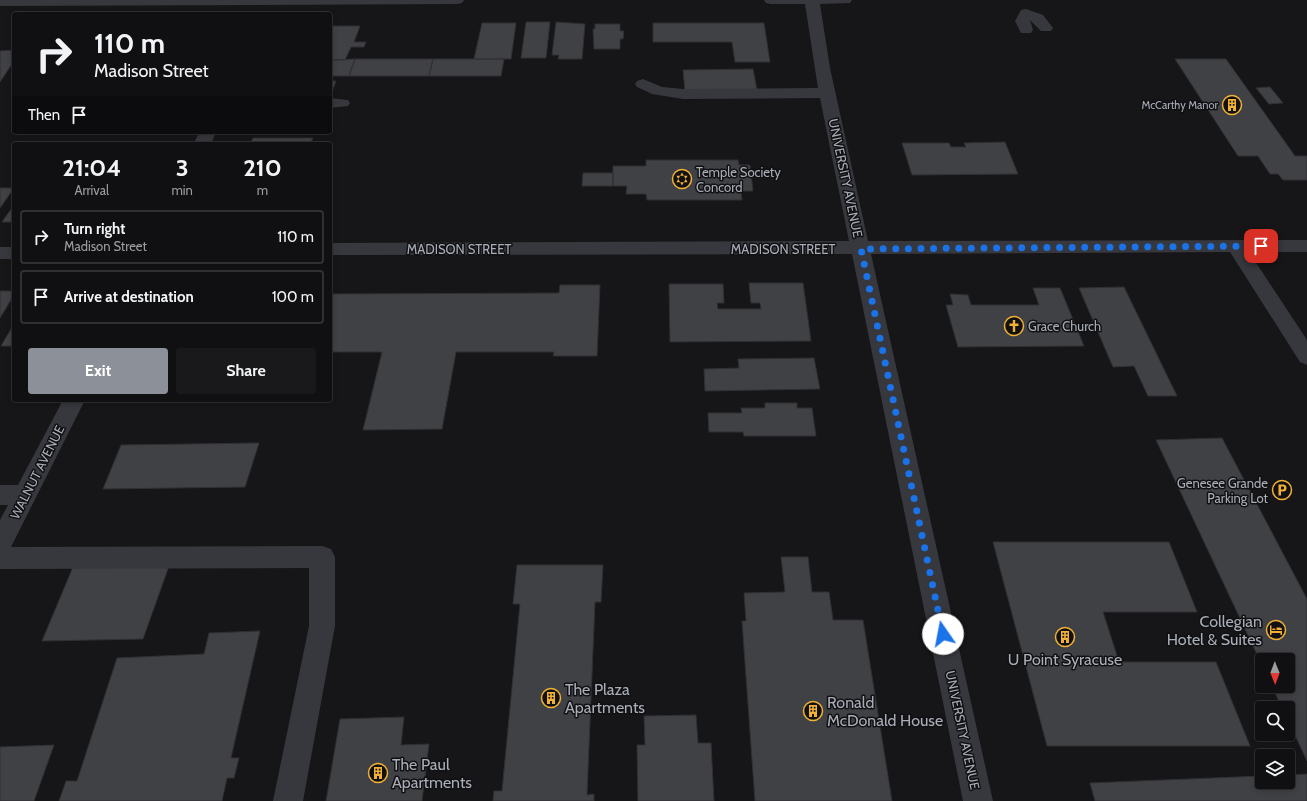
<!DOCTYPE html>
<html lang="en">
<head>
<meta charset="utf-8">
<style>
  body { margin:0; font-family:Cabin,sans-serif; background:#19191b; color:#f1f3f6; height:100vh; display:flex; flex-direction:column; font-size:15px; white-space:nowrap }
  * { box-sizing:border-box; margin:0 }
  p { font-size:13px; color:#9c9d9f }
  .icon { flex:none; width:22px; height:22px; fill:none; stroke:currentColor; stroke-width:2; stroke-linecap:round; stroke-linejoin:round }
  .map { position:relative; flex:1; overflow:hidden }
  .sheet { position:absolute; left:12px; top:142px; width:320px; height:260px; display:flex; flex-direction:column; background:#101012; border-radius:4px; box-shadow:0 2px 6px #0003,0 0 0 1px #303032 }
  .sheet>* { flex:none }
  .top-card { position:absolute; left:12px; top:12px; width:320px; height:122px; border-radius:4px; box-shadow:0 2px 6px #0003,0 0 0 1px #303032; background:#101012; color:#f1f3f6; overflow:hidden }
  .needle { width:26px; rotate:179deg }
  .buttons { position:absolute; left:1255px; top:653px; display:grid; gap:8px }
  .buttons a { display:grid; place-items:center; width:40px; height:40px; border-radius:4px; background:#101012; box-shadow:0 2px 6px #0003,0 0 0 1px #303032; font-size:20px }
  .pin { position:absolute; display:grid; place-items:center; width:34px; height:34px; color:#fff; margin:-17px; border-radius:8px; box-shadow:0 2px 6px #0006 }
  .me { position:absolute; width:44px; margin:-22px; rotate:348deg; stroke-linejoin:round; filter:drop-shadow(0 0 3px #0008) }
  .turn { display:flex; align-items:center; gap:14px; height:84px; padding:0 16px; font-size:18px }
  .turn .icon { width:52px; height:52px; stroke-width:2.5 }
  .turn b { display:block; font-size:28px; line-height:34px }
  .then { display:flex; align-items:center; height:38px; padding:0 16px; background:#0003; gap:8px; font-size:15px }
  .eta { display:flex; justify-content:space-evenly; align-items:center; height:68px; text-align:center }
  .eta b { font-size:24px; font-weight:800; line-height:28px }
  .primary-button { display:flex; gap:8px; margin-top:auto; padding:8px 16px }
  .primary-button a { flex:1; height:46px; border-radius:4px; background:#8c9099; color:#fff; font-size:16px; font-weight:800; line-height:46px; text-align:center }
  .primary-button a+a { background:#19191b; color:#f1f3f6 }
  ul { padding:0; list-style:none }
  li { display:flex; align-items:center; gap:12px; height:54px; margin:0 8px 6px; padding:0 8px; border:2px solid #303032; border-radius:4px }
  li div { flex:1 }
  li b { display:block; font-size:15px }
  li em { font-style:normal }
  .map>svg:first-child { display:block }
</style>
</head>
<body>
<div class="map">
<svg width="1307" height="801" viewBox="0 0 1307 801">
  <rect width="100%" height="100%" fill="#161618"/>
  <path fill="#404145" stroke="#303034" d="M526 22H550L546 58H521Z
    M556 22 585 24 582 59H558L559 55H552Z
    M482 23H516L511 59H474Z
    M653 23H764L770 62H735L732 42H653Z
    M595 24H620V31H624L623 39H620V49H594L593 29H595Z
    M330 26H360L354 42H366L364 47H351L345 60H330Z
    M14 50V61L0 82V51Z
    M355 59 349 76H330V60Z
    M355 59H433L429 76H349Z
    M433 59H504L501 76H429Z
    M1175 59H1226L1295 156H1307V180H1283L1278 174H1270L1258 156H1238Z
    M753 69 757 90 685 91 683 70Z
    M330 81H336L330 97Z
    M1270 87 1283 103 1269 104 1256 88Z
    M253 138H313L310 144H250Z
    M1005 142 1018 174 912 175 902 143H949L951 147H966L964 143Z
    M646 160H738L739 165H750L753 191H741L742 200H647L646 194H626L627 186H613V166H646Z
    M583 173H613V186H582Z
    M0 188H14L0 208Z
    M14 205V222H2Z
    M749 283H803L811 341 670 342 669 284H723L724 303H717L718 309H761L760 303H751Z
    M560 285H600L597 356H553L554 352H456L442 429 363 430 382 352H330V294L559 293Z
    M1124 287 1177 396H1148L1134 366 1113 367 1079 288Z
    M1033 288H1060L1084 346 958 347 946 305H953L950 294 968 295 971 305H1039Z
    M0 291H14V295L0 318Z
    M14 324V346H1Z
    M814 358 820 389 705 391 704 369 739 368 738 359Z
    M765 403H797V408H812L816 436H744L743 432H709L708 413H742L741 408H765Z
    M1222 438 1307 599V761L1288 720V708H1282L1272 686H1288V660H1262V665L1156 440Z
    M259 443 245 487 103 489 121 445Z
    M993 542H1169L1197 612H1103L1119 662H1216L1250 746H1047Z
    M781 557H808L812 592H829L833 620H863L892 801H755L742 621H746L744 593 785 592Z
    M517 565H603L601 602H595L587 795 594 794V801H493L494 791H502L520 604H513Z
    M169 566 143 639 42 641 73 567Z
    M260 631 231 758H239L234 778H227L222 801H59L66 781H77L117 658 204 654 209 633Z
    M696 715 698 743H711L714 801H638L637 745H645L644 716Z
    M404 717 401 745 429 744 422 801H326L340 719Z
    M54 745 34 801H0V747Z
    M1307 774V801H1095L1090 783 1262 776V782H1288V775Z"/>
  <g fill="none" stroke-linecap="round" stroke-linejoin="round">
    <path fill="#37383d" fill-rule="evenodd" d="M0 0H464L462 3 457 4 0 6Z
      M764 0H852L850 3 820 4 830 68 868 241 1307 240V252H1249L1307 340V365L1300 362 1230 252 871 254 993 801H963L852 254 330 255V243L849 241 820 98 683 99 652 94 637 87 635 84 637 81 643 79 662 87 683 89 818 88 805 4H771L766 3Z
      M1026 9 1043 15 1053 28 1051 31H1041L1030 20 1033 30 1031 33H1021L1015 21 1021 10Z
      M330 98 348 100 350 103 348 106 330 108Z
      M200 132H216L211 144H193Z
      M0 247H14V259H0Z
      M63 400H85L11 547 322 546 331 549 335 557V626L303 801H273L309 626V568L0 569V520L8 505H0V485H18Z"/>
  </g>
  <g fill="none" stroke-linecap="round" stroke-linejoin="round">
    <path stroke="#1a73e8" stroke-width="7" stroke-dasharray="0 12.6" d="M943 634 861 249 1261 246"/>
  </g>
  <defs>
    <g id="building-ring" transform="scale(1)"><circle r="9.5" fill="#111113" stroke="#f2b134" stroke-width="1.5"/><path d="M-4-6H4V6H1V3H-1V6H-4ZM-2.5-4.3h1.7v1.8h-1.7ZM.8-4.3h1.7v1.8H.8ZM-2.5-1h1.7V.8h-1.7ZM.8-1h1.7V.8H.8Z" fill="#f2b134"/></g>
    <g id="synagogue-ring" transform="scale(1)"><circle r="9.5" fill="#111113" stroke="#f2b134" stroke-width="1.5"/><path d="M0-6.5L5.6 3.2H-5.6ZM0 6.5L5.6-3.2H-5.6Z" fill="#f2b134"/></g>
    <g id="church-ring" transform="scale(1)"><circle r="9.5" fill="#111113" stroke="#f2b134" stroke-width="1.5"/><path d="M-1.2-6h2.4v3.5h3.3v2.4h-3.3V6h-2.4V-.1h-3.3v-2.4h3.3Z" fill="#f2b134"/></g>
    <g id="parking-ring" transform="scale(1)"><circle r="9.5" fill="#111113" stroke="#f2b134" stroke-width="1.5"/><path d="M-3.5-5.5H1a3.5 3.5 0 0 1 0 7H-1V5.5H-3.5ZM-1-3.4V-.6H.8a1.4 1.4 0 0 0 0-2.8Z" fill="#f2b134"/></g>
    <g id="hotel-ring" transform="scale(1)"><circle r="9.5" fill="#111113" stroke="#f2b134" stroke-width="1.5"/><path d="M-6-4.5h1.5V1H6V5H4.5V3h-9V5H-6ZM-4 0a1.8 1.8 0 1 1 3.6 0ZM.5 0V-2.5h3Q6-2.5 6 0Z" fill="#f2b134"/></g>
  </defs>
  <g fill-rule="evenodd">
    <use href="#building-ring" x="1232" y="105"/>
    <use href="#synagogue-ring" x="682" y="179"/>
    <use href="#church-ring" x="1014" y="326"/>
    <use href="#parking-ring" x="1282" y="490"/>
    <use href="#hotel-ring" x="1276" y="630"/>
    <use href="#building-ring" x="1065" y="637"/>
    <use href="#building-ring" x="551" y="698"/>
    <use href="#building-ring" x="813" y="711"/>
    <use href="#building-ring" x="378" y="773"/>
  </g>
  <g text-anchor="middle" stroke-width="3" stroke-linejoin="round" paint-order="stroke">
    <g font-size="11" fill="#a8adb8" stroke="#111113" text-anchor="end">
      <text x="1218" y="109">McCarthy Manor</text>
    </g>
    <g font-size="13" fill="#a8adb8" stroke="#111113" text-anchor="start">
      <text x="696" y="177">Temple Society<tspan x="696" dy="15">Concord</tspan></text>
      <text x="1028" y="331">Grace Church</text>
      <text x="1268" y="488" text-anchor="end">Genesee Grande<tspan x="1268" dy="15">Parking Lot</tspan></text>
    </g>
    <g font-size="13" fill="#a8adb8" stroke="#111113">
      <text transform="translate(846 178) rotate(78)" y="5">UNIVERSITY AVENUE</text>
      <text x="459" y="254">MADISON STREET</text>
      <text x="783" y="254">MADISON STREET</text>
      <text transform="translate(37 472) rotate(-63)" y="5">WALNUT AVENUE</text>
      <text transform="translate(963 730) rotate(78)" y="5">UNIVERSITY AVENUE</text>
    </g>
    <g font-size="16" fill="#a8adb8" stroke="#111113" text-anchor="start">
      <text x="1262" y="627" text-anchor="end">Collegian<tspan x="1262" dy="18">Hotel &amp; Suites</tspan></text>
      <text x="1065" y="665" text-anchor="middle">U Point Syracuse</text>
      <text x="565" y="695">The Plaza<tspan x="565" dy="18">Apartments</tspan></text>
      <text x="827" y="708">Ronald<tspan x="827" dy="18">McDonald House</tspan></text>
      <text x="392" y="770">The Paul<tspan x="392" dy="18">Apartments</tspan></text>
    </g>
  </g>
</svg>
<div class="buttons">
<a><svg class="needle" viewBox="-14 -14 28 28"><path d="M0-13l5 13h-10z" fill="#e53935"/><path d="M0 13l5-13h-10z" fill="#9c9d9f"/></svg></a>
<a><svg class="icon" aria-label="search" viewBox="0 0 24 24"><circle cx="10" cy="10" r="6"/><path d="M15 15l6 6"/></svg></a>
<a><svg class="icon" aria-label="layers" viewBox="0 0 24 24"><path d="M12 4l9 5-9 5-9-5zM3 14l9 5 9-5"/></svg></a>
</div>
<div class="pin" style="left:1261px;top:246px;background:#d93025"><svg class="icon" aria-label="arrive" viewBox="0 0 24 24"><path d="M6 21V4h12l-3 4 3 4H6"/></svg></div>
<svg class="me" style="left:943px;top:634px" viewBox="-20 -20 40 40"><circle r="19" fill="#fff"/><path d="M0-13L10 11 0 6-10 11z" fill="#1a73e8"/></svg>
<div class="top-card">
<div class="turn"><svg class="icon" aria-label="right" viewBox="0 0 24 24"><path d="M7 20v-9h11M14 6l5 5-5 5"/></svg><div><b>110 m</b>Madison Street</div></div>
<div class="then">Then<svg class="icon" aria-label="arrive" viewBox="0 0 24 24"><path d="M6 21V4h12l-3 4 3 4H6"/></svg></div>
</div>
<section class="sheet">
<div class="eta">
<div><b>21:04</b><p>Arrival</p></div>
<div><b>3</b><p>min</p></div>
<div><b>210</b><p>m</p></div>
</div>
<ul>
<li><svg class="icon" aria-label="right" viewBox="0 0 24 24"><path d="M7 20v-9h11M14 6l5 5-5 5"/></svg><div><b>Turn right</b><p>Madison Street</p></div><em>110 m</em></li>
<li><svg class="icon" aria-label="arrive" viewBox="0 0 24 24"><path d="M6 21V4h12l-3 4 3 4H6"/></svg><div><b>Arrive at destination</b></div><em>100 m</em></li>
</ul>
<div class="primary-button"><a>Exit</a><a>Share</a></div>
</section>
</div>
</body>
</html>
